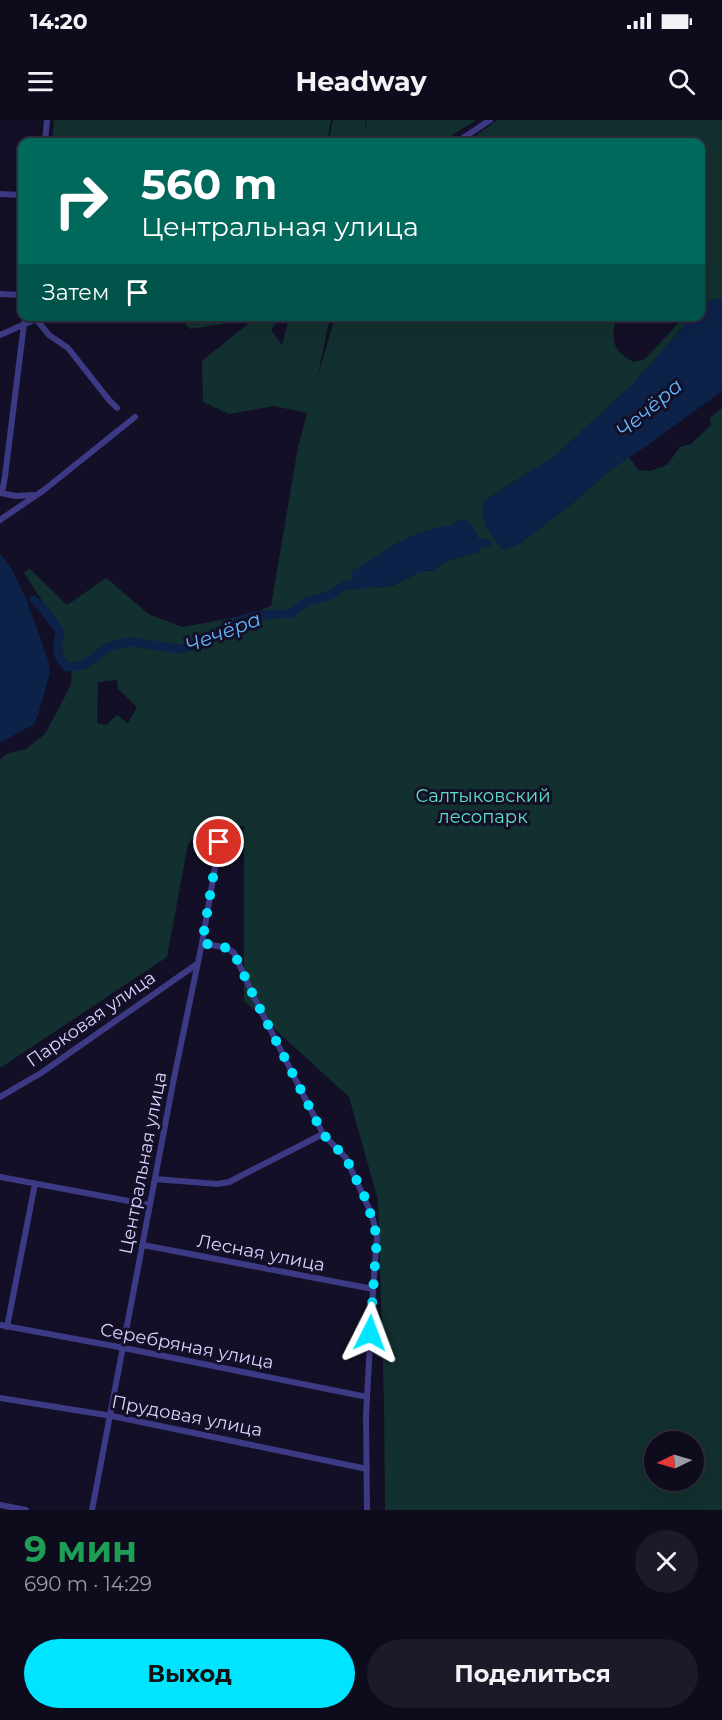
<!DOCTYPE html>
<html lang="ru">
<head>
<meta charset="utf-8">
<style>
  body { margin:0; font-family:Montserrat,sans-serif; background:#1c1929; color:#f1f3f6; height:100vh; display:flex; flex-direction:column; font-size:22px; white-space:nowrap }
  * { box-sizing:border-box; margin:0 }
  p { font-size:20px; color:#9b9ba3 }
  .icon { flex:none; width:33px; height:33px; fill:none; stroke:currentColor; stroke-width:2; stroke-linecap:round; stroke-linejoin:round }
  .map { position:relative; height:1390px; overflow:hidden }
  .panel { display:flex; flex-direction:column; background:#0e0b1c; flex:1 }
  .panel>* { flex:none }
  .guide { position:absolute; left:18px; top:18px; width:687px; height:183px; border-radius:12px; box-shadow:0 6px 24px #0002,0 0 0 2px #2e2b3b; background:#00695c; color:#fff; overflow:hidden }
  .needle { width:39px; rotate:265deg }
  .controls { position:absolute; left:644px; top:1311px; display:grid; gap:12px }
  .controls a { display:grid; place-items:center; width:60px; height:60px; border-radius:50%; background:#0e0b1c; box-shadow:0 6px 24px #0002,0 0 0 2px #2e2b3b; font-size:30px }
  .pin { position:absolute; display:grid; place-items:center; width:51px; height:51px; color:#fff; margin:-26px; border:3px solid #fff; border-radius:50%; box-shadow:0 2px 6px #0007 }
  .me { position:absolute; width:66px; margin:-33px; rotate:3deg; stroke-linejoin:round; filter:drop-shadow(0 0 4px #0008) }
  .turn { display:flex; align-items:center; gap:21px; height:126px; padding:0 24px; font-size:27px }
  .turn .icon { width:78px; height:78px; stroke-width:2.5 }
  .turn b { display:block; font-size:42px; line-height:51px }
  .then { display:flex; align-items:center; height:57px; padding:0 24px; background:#0003; gap:12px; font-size:22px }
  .round { display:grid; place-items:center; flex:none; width:63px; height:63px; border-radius:32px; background:#1c1929 }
  .head { display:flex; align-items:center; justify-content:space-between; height:102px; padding:0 24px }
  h1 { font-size:36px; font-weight:700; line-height:45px; color:#1e9e55 }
  .cta { display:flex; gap:12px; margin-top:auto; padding:12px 24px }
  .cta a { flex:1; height:69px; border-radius:36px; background:#00e5ff; color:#111; font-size:24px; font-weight:700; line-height:69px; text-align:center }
  .cta a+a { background:#1c1929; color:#f1f3f6 }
  .status { display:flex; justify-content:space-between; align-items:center; height:42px; padding:0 30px; background:#0e0b1c; direction:ltr }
  .status svg { height:16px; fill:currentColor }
  header { display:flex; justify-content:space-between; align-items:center; height:78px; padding:0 24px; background:#0e0b1c; font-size:27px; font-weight:700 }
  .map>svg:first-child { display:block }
</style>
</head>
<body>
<div class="status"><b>14:20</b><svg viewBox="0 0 49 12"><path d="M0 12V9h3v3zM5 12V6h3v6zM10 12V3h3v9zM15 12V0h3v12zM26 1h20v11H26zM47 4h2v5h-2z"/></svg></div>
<header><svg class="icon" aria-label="menu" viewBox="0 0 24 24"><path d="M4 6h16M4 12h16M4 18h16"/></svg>Headway<svg class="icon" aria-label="search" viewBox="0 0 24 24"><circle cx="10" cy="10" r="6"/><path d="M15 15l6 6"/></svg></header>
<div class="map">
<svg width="722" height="1390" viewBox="0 0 722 1390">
  <rect width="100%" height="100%" fill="#130f26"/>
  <path fill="#12302f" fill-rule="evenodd" d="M54 0H331L327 22H52Z
    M333 0H366L364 14 367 0H476L442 22H328Z
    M497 0H722V179L707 182 701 187 700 22H481L475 16Z
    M617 196C610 218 612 232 634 242L645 239 684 197H692L633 264 556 335 484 381C479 400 491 415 503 430L519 424 568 387 610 350 629 337 638 350 650 351 667 345 680 327 691 324 711 305 710 298 722 288V1390H385L384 1283 378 1080 349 977 244 881V706C227 706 199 709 188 724L167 837 0 948V640L6 634 26 629 45 614 71 565 72 548 63 535 61 510 24 453 29 448 67 485 106 458 150 495 183 507 252 494 271 486 298 327 307 293 274 286 229 294 203 282 202 241 256 197H279L271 210 282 225 289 197H330L317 259 335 197ZM452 406 476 432 442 443 432 451C414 446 393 476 372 465 365 462 359 455 352 451ZM117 560 118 569 137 587 128 603 117 595 106 605 97 603 98 562ZM654 1322H693V1360H654Z
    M178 197H233L223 204 190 209Z"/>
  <path fill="#0c2248" d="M717 178 722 179V271L644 328 610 350 568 387 519 424 503 430C491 415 479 401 484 381L556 335 633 264 692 197 700 196 701 187 707 182Z
    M465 399C476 406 481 421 479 433L476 432 442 443 432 451C421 448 400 463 387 467 382 468 378 466 373 467 367 467 360 469 354 470L352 451C367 444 379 434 393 425 409 416 434 406 452 406L455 402Z
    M0 434 11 447 27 481 48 540 50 553 38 595 34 604 0 623Z"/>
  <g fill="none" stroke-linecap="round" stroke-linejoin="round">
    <path stroke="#0c2248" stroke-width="9" d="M469 424 487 423
      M34 480C39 483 57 506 60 512 56 528 55 536 68 547L84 545 107 528 118 524 132 522 180 529 203 523 228 505 253 496 291 493 306 482 331 475 344 466 362 461"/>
    <path stroke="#3d3a85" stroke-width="6" d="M45 22 47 0
      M457 22 490 0
      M0 74 22 75
      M0 174 22 175
      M36 199 49 215 68 228 109 280 117 288
      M0 215 43 196
      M0 373 16 376 33 375
      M2 373 5 356 25 196
      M0 400 44 370 135 297
      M202 823 227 828 234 833 254 877 323 1014 346 1038 372 1095 377 1117 373 1169 366 1296 367 1390
      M0 977 41 953 197 844
      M0 1057 150 1085
      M155 1059 217 1064 229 1062 323 1014
      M143 1125 373 1169
      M0 1205 124 1228 367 1277
      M7 1207 35 1064
      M0 1278 112 1296 367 1349
      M0 1385 26 1390
      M92 1390 174 958 202 823 223 701"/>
  </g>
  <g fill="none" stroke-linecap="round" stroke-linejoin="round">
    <path stroke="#00e5ff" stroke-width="10" stroke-dasharray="0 18" d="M219 722 202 823 227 828 234 833 254 877 323 1014 346 1038 367 1082 377 1117 370 1213"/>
  </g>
  <g text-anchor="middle" stroke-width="6" stroke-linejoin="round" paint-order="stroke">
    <g font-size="18" fill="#5fe0c0" stroke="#130f26">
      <text x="483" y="682">Салтыковский<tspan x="483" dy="21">лесопарк</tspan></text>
    </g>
    <g font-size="18" fill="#d9d4ff" stroke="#130f26">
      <text transform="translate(91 899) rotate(-35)" y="6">Парковая улица</text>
      <text transform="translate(143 1043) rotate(-79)" y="6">Центральная улица</text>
      <text transform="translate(261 1133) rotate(11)" y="6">Лесная улица</text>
      <text transform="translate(187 1226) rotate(11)" y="6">Серебряная улица</text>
      <text transform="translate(187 1296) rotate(11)" y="6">Прудовая улица</text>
    </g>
    <g font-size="20" font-style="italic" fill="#62b6ff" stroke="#130f26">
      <text transform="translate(649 288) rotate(-40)" y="7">Чечёра</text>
      <text transform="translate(223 512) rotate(-21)" y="7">Чечёра</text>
    </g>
  </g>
</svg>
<div class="controls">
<a><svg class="needle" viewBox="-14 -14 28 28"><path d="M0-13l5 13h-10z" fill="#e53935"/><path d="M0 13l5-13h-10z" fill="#9b9ba3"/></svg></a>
</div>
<div class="pin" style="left:219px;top:722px;background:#d93025"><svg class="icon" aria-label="arrive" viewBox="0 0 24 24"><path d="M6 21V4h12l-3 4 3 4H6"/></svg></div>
<svg class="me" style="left:370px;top:1213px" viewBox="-20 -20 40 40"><path d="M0-17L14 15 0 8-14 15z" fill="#00e5ff" stroke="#fff" stroke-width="4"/></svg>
<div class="guide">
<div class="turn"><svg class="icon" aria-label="right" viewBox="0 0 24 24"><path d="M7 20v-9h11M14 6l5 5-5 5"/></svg><div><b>560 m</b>Центральная улица</div></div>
<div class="then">Затем<svg class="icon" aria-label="arrive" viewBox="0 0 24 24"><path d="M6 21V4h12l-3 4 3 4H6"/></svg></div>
</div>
</div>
<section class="panel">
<div class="head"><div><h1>9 мин</h1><p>690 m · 14:29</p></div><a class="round"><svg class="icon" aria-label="close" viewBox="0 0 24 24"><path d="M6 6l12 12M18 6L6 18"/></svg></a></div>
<div class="cta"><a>Выход</a><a>Поделиться</a></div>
</section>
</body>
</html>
